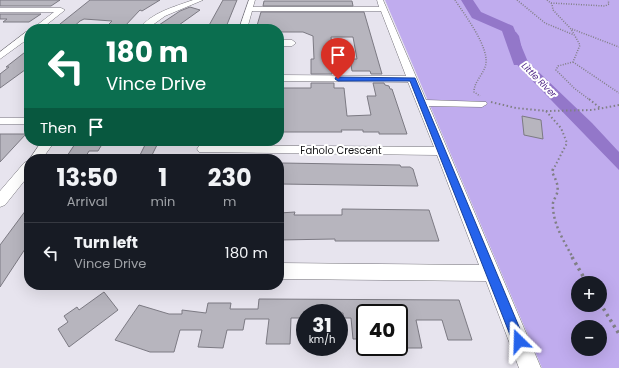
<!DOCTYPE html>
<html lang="en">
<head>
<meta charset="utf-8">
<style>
  body { margin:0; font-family:Poppins,sans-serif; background:#20242c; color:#f1f3f6; height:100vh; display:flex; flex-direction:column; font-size:15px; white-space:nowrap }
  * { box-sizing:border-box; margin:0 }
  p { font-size:13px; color:#9ea1a6 }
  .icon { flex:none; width:22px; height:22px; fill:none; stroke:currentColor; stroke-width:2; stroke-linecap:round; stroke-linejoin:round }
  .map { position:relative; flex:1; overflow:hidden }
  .panel { position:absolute; left:24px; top:154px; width:260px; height:136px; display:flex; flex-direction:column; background:#171b24; border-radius:16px; box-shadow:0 4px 16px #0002 }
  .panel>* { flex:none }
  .banner { position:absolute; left:24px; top:24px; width:260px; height:122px; border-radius:16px; box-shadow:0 4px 16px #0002; background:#0b6e4f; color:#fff; overflow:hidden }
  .fabs { position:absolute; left:571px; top:276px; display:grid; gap:8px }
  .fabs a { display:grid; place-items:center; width:36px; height:36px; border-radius:50%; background:#171b24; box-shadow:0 4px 16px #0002; font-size:20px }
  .speed { position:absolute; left:296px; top:304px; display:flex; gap:8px; font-size:20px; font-weight:700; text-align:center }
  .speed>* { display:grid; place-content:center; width:52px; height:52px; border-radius:50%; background:#171b24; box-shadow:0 4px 16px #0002; line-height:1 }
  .speed small { font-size:10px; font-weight:400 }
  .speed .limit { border:2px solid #111; border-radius:6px; background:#fff; color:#111 }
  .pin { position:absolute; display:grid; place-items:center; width:34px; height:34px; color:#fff; margin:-41px -17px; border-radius:50% 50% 50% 0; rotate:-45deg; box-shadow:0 0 4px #0007 }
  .pin .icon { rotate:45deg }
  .me { position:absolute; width:44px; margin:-22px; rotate:338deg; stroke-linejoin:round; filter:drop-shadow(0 0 3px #0008) }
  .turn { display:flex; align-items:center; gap:14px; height:84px; padding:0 16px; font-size:18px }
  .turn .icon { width:52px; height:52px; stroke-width:2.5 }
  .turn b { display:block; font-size:28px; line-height:34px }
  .then { display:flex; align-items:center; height:38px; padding:0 16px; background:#0003; gap:8px; font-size:15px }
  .eta { display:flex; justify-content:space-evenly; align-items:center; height:68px; text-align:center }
  .eta b { font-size:24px; font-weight:700; line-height:28px }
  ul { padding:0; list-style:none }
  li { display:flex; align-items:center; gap:12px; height:60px; padding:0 16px; border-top:1px solid #363941 }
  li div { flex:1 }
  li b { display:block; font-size:15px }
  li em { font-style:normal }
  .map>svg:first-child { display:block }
</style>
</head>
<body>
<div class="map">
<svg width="619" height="368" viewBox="0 0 619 368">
  <rect width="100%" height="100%" fill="#e7e4ee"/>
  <path fill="#c0acee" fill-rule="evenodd" d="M385 0H619V368H542ZM578 283H600V305H578ZM578 327H600V349H578Z"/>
  <path fill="#9377c9" d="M505 31 516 32 519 36 524 58 592 123 619 152V170L519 67 513 59Z"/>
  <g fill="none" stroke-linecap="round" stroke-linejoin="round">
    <path fill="#9377c9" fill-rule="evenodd" d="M461 0H473L481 12 513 26 528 62 526 65H514L502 31 472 18Z"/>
  </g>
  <path fill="#b7b5be" stroke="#7c7a83" d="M0 0H60L51 6H0Z
    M90 0H160L142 11 140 10 124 27H106L112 21 84 19 80 21 72 28H55Z
    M223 0H237L226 27 207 29Z
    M264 1H352L353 6H263Z
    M190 7 200 10 179 25 176 29H153L180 11Z
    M261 12H364L382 74H371L370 71H352L350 59H357L353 37H331L334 68H332V74H311V59H314L313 36 303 32H279V29H256Z
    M0 14H41L29 22H3L7 19H0Z
    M29 49V67L0 88V74L9 67H6Z
    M311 83H334V88H344L347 116 371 115 367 96H376L373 83H384L385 85 389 86 390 89H392L407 134H379V132H363V130H341L342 132H279V88H311Z
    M522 116 541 120 543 139 524 135Z
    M0 134H26L0 162Z
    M77 141H104L98 151H89L86 156H67Z
    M147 141H159L150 159H138Z
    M282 163 400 165 401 167H410L413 169 418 186 280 184 279 166H282Z
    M29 206V243L0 287V245Z
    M342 209 429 210 439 241H335V239L279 240V213L295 212 294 215H342Z
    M104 292 118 310 69 347 58 329 68 322 64 316 77 307 79 310Z
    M259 299 459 300 472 340H448L442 320H416L422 348H399V313H365V339H353L351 318H343V313H305V318H291L290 344H266L269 319H245L243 330H227L223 348 198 347 202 330H180L174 352H150L115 340 139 305 169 314H182V310L206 313 208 303H231L230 309H258Z"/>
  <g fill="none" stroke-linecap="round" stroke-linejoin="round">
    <g stroke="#75737b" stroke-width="1">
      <path id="minor" d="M193 0H203L165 16 147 29H139C152 12 174 7 193 0Z
        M249 0H255L253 7H379L377 0H383L426 100 486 102 487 104 482 107 429 106 541 368H519L486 281 279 279V263L479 265 437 155 199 152 197 149 199 146 203 145 434 147 408 82 279 81V75L406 76 381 11H252L247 29H239Z
        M0 8H61L65 10 41 29H32L54 12H0Z
        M26 32H29V38L0 59V52Z
        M279 40H292L296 43 292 46H279Z
        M0 118H29V124H0Z
        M42 141H55L42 159 29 160Z
        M29 161V175L5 205 0 207V191L24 163Z"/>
    </g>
    <path stroke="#807f85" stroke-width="1.5" stroke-dasharray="1 1.5" stroke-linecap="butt" d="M455 0C464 14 492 50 485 67 482 76 474 82 474 92L480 96
      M517 0 545 23 574 35
      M547 0 552 4 553 10 571 29 580 45 573 62 558 66 556 70 574 88 590 100
      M551 3 605 6 609 4 608 0
      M572 29 619 47
      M573 62 619 93"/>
    <path stroke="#807f85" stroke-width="2" stroke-dasharray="1.5 2.5" stroke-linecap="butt" d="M589 99 600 108
      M491 102 516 108 546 111 561 128 567 143 553 170
      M546 111 592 110 619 105"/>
    <path stroke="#807f85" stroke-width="2.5" stroke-dasharray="2 3" stroke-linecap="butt" d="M553 169 552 172C556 180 560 187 556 196 554 200 552 203 553 208 554 226 565 243 573 258"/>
    <path stroke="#807f85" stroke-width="3.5" stroke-dasharray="2.5 4" stroke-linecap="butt" d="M572 257 587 283
      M600 303 619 334"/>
    <use href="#minor" fill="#fff" fill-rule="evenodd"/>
  </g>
  <path fill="#2563eb" stroke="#184099" d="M336 77 415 78 525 341 523 345 519 347 514 345 410 81H338L335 79Z"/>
  <g text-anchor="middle" stroke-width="4" stroke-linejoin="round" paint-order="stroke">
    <g font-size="9" font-style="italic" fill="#4f2787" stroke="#fff">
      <text transform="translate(539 80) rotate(45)" y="3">Little River</text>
    </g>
    <g font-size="10" fill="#131316" stroke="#fff">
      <text x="341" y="154">Faholo Crescent</text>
    </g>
  </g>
</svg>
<div class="fabs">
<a>+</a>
<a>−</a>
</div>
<div class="speed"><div>31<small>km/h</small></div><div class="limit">40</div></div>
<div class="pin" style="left:338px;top:79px;background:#d93025"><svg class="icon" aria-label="arrive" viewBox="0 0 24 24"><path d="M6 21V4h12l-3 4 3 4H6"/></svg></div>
<svg class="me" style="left:519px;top:341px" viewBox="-20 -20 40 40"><path d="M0-17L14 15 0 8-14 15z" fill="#2563eb" stroke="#fff" stroke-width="4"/></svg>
<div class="banner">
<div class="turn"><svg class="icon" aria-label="left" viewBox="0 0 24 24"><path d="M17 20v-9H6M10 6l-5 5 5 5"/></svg><div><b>180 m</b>Vince Drive</div></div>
<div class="then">Then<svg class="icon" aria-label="arrive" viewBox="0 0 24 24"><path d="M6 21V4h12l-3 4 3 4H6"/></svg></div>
</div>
<section class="panel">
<div class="eta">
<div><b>13:50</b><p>Arrival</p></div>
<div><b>1</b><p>min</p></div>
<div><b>230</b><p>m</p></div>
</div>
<ul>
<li><svg class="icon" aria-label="left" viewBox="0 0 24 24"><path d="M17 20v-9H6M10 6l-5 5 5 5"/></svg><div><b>Turn left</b><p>Vince Drive</p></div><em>180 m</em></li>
</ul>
</section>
</div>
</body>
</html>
